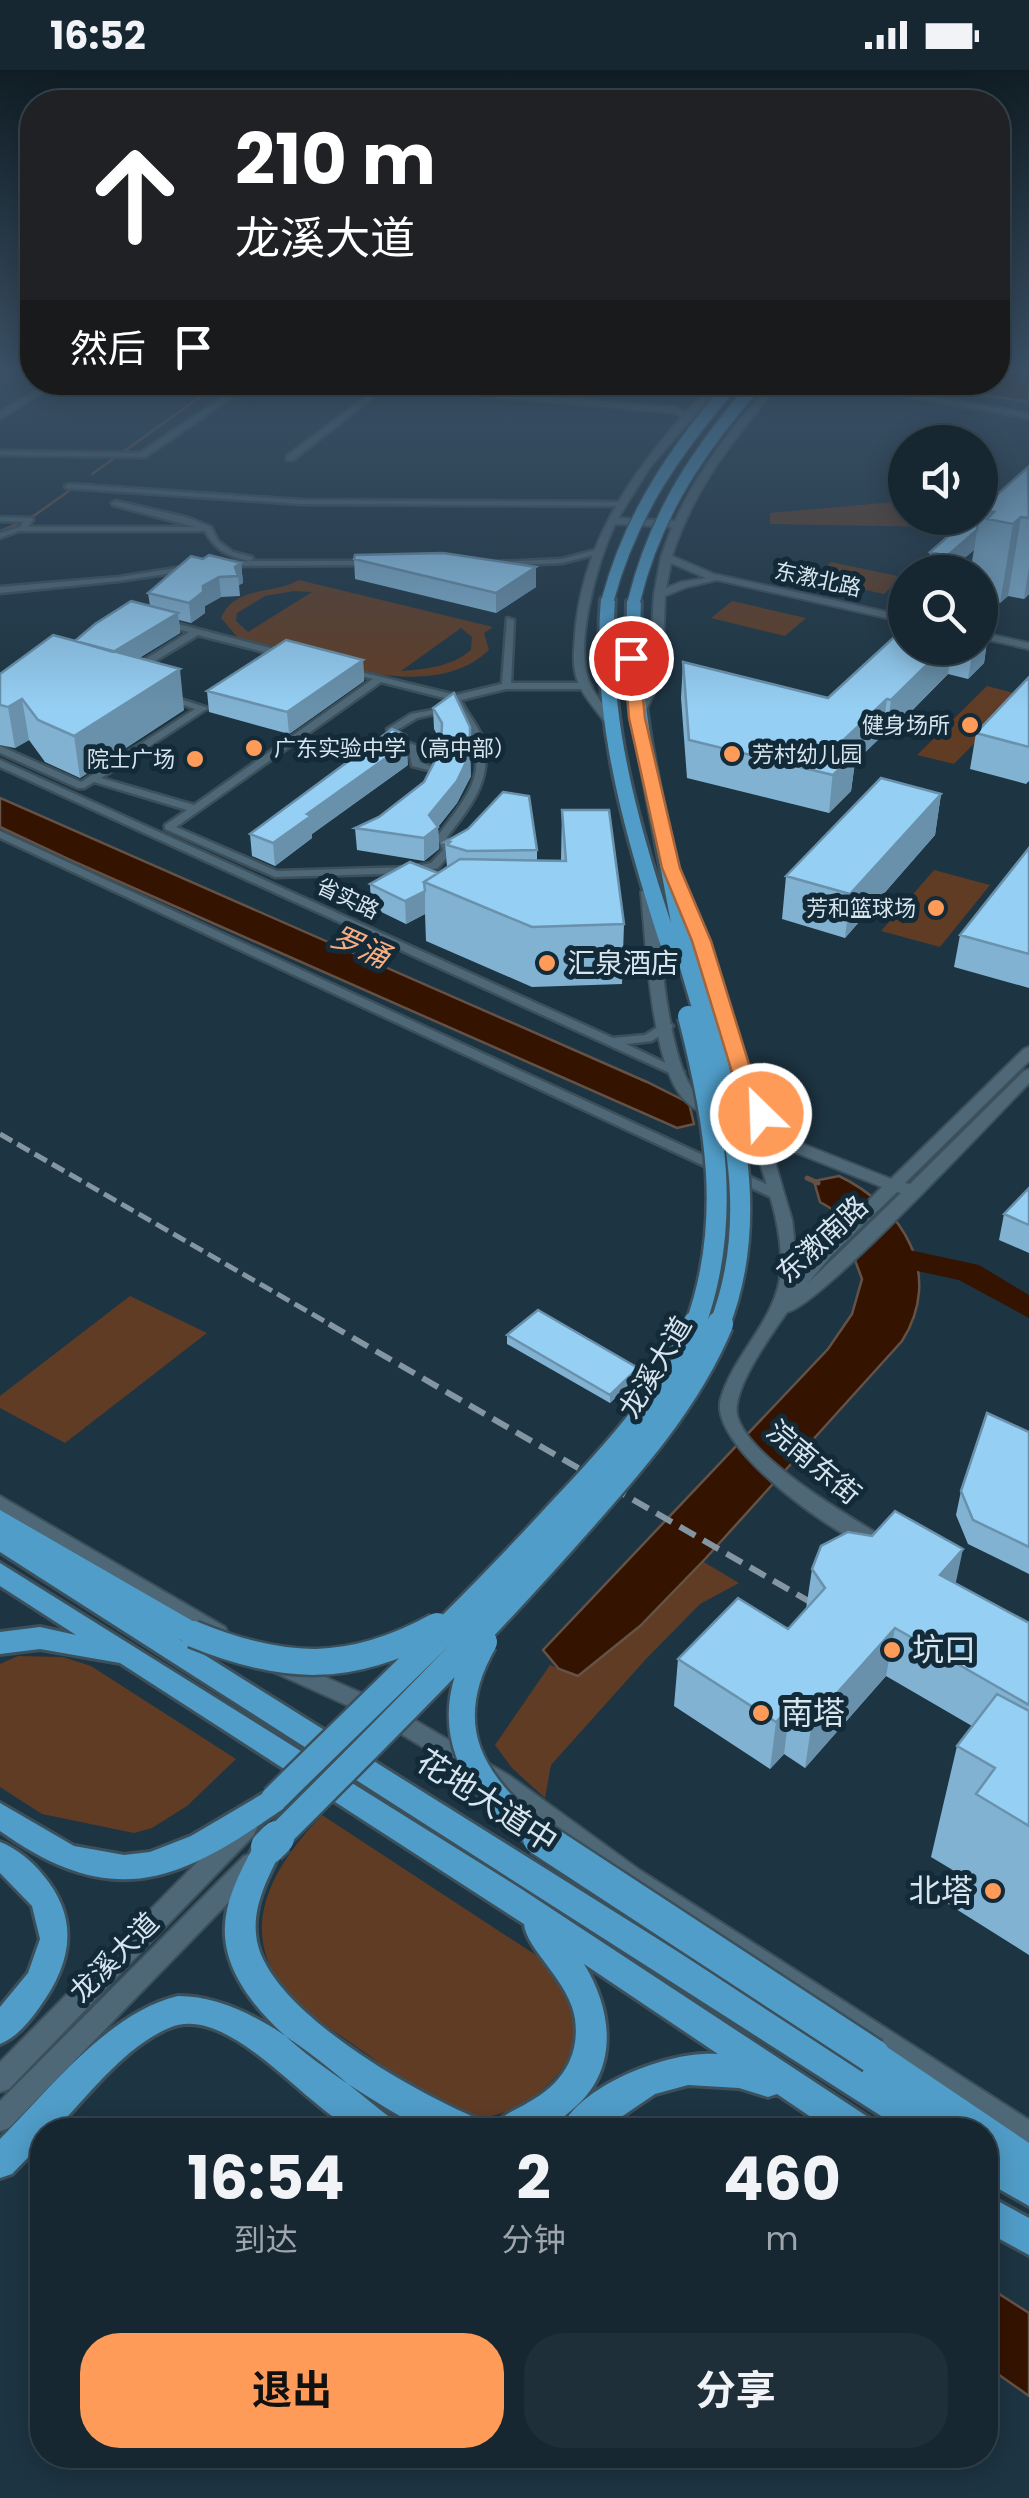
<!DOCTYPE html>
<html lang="zh">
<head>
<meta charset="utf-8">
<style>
  body { margin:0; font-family:Poppins,"Noto Sans SC",sans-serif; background:#1f2f3a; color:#f1f3f6; height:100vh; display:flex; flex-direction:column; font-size:38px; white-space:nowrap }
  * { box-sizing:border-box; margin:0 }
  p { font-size:32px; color:#9ea5ac }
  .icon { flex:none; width:55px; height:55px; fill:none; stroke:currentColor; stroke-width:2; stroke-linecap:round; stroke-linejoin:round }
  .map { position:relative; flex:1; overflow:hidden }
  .panel { position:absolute; left:30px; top:2048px; width:968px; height:350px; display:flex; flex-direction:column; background:#162732; border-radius:40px; box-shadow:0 5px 25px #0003,0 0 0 2px #35444d }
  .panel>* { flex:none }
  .guide { position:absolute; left:20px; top:20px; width:990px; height:305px; border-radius:40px; box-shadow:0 5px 25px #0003,0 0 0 2px #35444d; background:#202124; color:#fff; overflow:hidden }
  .buttons { position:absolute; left:888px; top:355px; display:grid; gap:20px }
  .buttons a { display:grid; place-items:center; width:110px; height:110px; border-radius:50%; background:#162732; box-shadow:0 5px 25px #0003,0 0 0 2px #35444d; font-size:50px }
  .pin { position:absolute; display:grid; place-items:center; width:85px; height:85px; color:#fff; margin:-42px; border:5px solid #fff; border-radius:50%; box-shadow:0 2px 10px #0007 }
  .me { position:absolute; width:110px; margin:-55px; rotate:336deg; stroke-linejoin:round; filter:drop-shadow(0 0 8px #0008) }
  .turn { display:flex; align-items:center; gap:35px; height:210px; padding:0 50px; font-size:45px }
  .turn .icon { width:130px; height:130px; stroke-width:2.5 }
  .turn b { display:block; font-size:70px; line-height:85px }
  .then { display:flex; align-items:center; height:95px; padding:0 50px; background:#0003; gap:20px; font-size:38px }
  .eta { display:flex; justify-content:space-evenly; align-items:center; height:170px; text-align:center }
  .eta b { font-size:60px; font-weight:700; line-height:70px }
  .cta { display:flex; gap:20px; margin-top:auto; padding:20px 50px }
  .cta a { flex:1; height:115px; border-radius:40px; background:#fe9b59; color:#111; font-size:40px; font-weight:700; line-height:115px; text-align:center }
  .cta a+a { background:#1f2f3a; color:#f1f3f6 }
  .status { display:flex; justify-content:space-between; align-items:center; height:70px; padding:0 50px; background:#162732; direction:ltr }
  .status svg { height:28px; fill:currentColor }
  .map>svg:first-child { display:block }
</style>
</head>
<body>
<div class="status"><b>16:52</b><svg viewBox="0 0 49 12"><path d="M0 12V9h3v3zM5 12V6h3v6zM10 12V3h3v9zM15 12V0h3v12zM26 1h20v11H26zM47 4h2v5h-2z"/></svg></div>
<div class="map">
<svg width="1029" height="2428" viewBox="0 0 1029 2428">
  <rect width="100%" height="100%" fill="#1d3442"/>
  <path fill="#603c25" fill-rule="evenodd" d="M980 429H1006L997 458 770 454V443L905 431V448H980Z
    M831 492 902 507 884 524 812 508Z
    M299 510 493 557 484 563 489 580C428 638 308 586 238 568L221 548C235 515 273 525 299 510ZM294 521 312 522 248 562 236 551 237 543 265 526ZM461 558 472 567 471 580C451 597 426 599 401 601Z
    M732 531 806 548 785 566 711 548Z
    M987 616 1022 625 954 694 917 685Z
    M934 800 990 815 940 877 881 861Z
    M130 1226 207 1263 65 1373 0 1338V1326Z
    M702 1491 739 1513 700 1534 646 1589 551 1695 545 1728 512 1698 495 1675 550 1595 579 1606 640 1556Z
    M18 1586 63 1587 91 1596 236 1689 187 1736 152 1758 134 1763 42 1744 0 1717V1594Z
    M322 1745 554 1897C566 1915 581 1938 578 1960 573 2006 520 2046 477 2048 441 2050 406 2013 379 1993 355 1974 307 1946 288 1924 234 1860 273 1796 322 1745Z"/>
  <path fill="#341300" stroke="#655247" stroke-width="2.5" d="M998 299 1029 303V332L904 313 998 312Z
    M0 728 647 1012 689 1033 694 1054 677 1058 68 789 0 757Z
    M839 1106C904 1137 944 1205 902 1271L706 1488 640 1556 578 1606 559 1599 543 1580 828 1279 852 1244 862 1209 837 1142 820 1132 814 1111Z
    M985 2215 1029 2243V2326L985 2295Z"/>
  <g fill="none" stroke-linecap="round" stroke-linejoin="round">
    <path stroke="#655247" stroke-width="2.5" d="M92 404 221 312
      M32 447 69 421
      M0 461 20 453"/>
    <path stroke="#655247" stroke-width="5" d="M807 1108 818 1113"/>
    <path fill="#341300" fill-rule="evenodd" d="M886 1175 979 1195 1029 1225V1248L959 1210 876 1192 871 1185 876 1178Z"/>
    <g stroke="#3c505b" stroke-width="5">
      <path id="minor" d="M246 312H254L145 387 0 385V381L140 383Z
        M827 312H845L1029 344V348Z
        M382 315 387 316 293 390H287V386Z
        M69 414 301 430 621 432 625 434 621 436 301 434 66 418 65 416Z
        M116 431 189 448 211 457 218 471 233 482 252 487 253 489 249 491H369L373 493 369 495 226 496H223V492L249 491C228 486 216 481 205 461H19L0 468V463L20 457 23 452 0 451V447L32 448 33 450 28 457H195L113 435 112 433Z
        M599 479H602V483L562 493 496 496 492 494 496 492 562 489Z
        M189 496 193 498 192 500 119 511 0 523V517L119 507Z
        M507 548 514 550 511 613H586L591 616 586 619H506L461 630C466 643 476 652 481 665 496 706 471 736 447 767L453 780 438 798 412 803 275 807 165 759V755L187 740 94 712 84 718H78L0 683V676L81 712 195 639 163 628 168 625 208 638 101 708 194 735 373 609 344 602V598L456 625 502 614ZM381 612 452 630 454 636 411 644 387 659 390 672 409 680 412 696 428 700 433 697 420 692 417 676 398 668 397 660 417 648 456 639C494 698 474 717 437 767L443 780 431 793 412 797 277 801 176 757Z
        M163 550 290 583 291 585 287 588 198 565 137 602H131V598L189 562 160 555V551Z
        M0 690 613 968 645 965 663 954H671L673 956 671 958 652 971 626 974 684 1002 682 1005H674L0 697Z
        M0 761 781 1121 783 1124 781 1127H771L0 768Z"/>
    </g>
    <g stroke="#3c505b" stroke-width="4">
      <path id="tertiary" d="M49 312H60L0 349V342Z
        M317 312H360L676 337 686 342 714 312H723L650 397 618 448 675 451C699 398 734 355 773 312H782C735 367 694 417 672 486L714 504 905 546V552L717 510 687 517 665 526 662 606 641 651H633L631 648 649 612 654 525 661 487 672 457 615 454C598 491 575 569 588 608 592 623 605 636 614 648L604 651C595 638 583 626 578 612 572 598 574 581 575 566 581 479 626 410 682 347L674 343ZM671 493 706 508 681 512 666 518Z
        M980 562 1029 573V579L980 568Z
        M675 803 682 807 709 871 765 1059 891 1109 1024 979 1029 977V991L905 1113 910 1114 1024 1001 1029 999V1013C995 1048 818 1238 787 1242 772 1264 732 1318 737 1345 747 1388 853 1449 890 1471L893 1476 890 1481 883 1484C841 1470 706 1377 721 1328 735 1281 779 1248 781 1198 783 1153 763 1106 751 1064 730 1055 697 1046 682 1027 651 990 646 872 641 822L648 818 655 822C659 868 667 984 693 1020 705 1035 730 1043 747 1051L695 871 668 807ZM769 1072 882 1117 798 1202 792 1150ZM897 1122 901 1123 808 1213 831 1186Z
        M0 1426 225 1557 228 1563 225 1569 218 1571 211 1569 0 1442Z
        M277 1586 389 1635 510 1706 641 1801 1029 2050V2078L625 1815 494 1720 373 1647 269 1600 266 1594 269 1588Z
        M246 1748 254 1751 257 1758 254 1765 9 2019 0 2022V1992L238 1751Z
        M252 1783 260 1786 264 1793 260 1800 9 2058 0 2061V2031L244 1786Z"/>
    </g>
    <g stroke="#3c505b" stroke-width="6">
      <path id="primary" d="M608 525 615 529C607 643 636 746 671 853L631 641 626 587 627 531 634 527 641 531C635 646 673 766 694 879 688 887 668 888 662 880 625 764 591 652 601 529Z
        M0 1440 203 1557 206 1564 203 1571 193 1575 179 1569 867 2000 857 1986 862 1975 873 1971 884 1975 1029 2073V2136L985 2111V2060H953L947 2056 949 2060H903L0 1482Z
        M0 1493 523 1820 871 2049 876 2060H830L777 2024 768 2027 739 2018 688 2015 655 2024 602 2060H560C580 2014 671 1980 718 1984L584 1894C613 1941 619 2000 574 2038 564 2046 554 2058 541 2060 526 2063 508 2060 493 2060 500 2044 515 2041 529 2032 562 2014 580 1986 575 1949 570 1912 526 1879 524 1854L120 1593 40 1579 0 1584V1562L40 1557 76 1565 0 1516Z
        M274 1717 284 1720 289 1729 284 1738C179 1812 114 1842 0 1761V1733L74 1776 124 1785 150 1782 191 1766Z
        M268 1764 278 1768 283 1777C270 1804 253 1833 256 1864 261 1937 417 2024 479 2049L484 2060H425L415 2055C351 2017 219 1942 225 1855 227 1824 244 1795 258 1768Z
        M0 1772C16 1778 32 1791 43 1805 80 1849 72 1893 39 1938 29 1952 17 1967 0 1974V1937L28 1903 40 1869 32 1836 0 1803Z
        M178 1926C257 1926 331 2003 392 2049L397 2060C384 2060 362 2064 351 2058 304 2035 227 1932 169 1958 124 1977 88 2026 55 2060H42V2073L12 2104 0 2108V2069C49 2020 109 1942 178 1926Z
        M985 2124 1029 2148V2185L985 2161Z"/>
    </g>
    <use href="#minor" fill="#4f6877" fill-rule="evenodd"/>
    <use href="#tertiary" fill="#4f6877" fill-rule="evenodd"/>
    <use href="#primary" fill="#509dc9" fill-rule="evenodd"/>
    <path stroke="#8496a1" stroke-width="5" stroke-dasharray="14 6" stroke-linecap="butt" d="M0 1064 333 1256"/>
    <path stroke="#8496a1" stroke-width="6" stroke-dasharray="18 9" stroke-linecap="butt" d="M329 1254 831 1544"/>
    <g stroke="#3c505b" stroke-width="15" stroke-linecap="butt">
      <path id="primary-bridge-far3" d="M608 529C631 443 677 378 734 312
        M634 531C655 444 700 378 758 312"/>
    </g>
    <g stroke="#3c505b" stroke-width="25" stroke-linecap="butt">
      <path id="primary-bridge-far2" d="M685 879C720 1002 769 1130 719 1256
        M688 946C715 1051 733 1152 695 1256"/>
    </g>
    <g stroke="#3c505b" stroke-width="31" stroke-linecap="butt">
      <path id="primary-bridge-far1" d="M193 1564C283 1601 350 1604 437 1556
        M484 1572C435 1657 472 1716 543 1770
        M274 1729C368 1636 464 1546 553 1449 607 1391 668 1330 696 1254
        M275 1770C377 1668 480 1566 575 1458 630 1396 688 1331 720 1254"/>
    </g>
    <g stroke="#3c505b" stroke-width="39" stroke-linecap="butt">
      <path id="primary-bridge" d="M540 1768 873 1986
        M268 1777 277 1768"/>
    </g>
    <use href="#primary-bridge-far3" stroke="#509dc9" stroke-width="12"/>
    <use href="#primary-bridge-far2" stroke="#509dc9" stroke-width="20"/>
    <use href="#primary-bridge-far1" stroke="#509dc9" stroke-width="26"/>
    <use href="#primary-bridge" stroke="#509dc9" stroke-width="34"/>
  </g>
  <path fill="#81b2d2" d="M636 312H690L674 327 636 322Z
    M1029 397V524L1024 529 1008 526 1000 533 980 529V502H970L974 480 948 502H927L930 482 978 452V448H980V440Z
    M203 489 241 493 243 513 239 515 240 526 221 527 205 536V543L191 553 179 550 180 563 139 588 184 640 80 708 45 692 29 670 15 678 0 675V604L150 536 148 523Z
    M354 489 536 517 496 543 355 509Z
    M989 558 984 593 968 609 948 604 886 667 882 666 855 692 851 721 829 743 687 708 681 628 683 592 828 628 905 578H980Z
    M363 590 364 611 289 664 209 642 207 621Z
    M1029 607V711L1026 714 970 699 976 663Z
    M433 638 471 706 457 733 438 757 439 779 424 791 357 780 355 758 379 747 424 712 441 679V672L434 659Z
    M408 695 312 764V768L275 796 252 786 250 764Z
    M941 724 935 765 845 868 782 849 786 806Z
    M562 740 624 854 622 914 532 917 426 871 425 844 406 854 371 837 370 814 438 803 447 797 445 772 537 780V790L561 791Z
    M1029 778V918L954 897 960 865Z
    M1029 1118V1183L999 1170 1004 1144Z
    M507 1265 638 1298V1306L610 1333 507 1274Z
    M1029 1362V1504L968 1474 956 1445 961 1421Z
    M812 1499 955 1513 1029 1553V1885L948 1834 956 1802 931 1787 957 1676 972 1656 886 1606 805 1698 784 1684 770 1699 674 1636 678 1589 788 1559 806 1539Z"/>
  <path fill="#6991ab" d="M674 312H690L674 327Z
    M1021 447 1008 526 1000 533 1013 454Z
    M977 460 974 480 948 502H945L947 486Z
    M241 493 243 513 239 515 238 506 235 497Z
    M1029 496V524L1024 529Z
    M536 497V517L496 543V523Z
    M219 507 221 527 205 536V543L191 553 189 533 203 516Z
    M178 543 180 563 110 606 108 585Z
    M989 558 984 593 968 609 973 578H980V567Z
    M944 578H952L948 604 886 667 891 630Z
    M363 590 364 611 289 664 287 642Z
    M180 599 184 640 80 708 74 666Z
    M22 629 29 670 15 678 8 637Z
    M887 629 882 666 855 692 851 721 829 743 835 678Z
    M470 657 471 706 457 733 438 757 439 779 424 791V768L429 745Z
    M407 673 408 695 312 764V768L275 796 273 773 307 744Z
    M941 724 935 765 845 868 850 824Z
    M425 821V844L406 854 405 831Z
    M638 1298V1306L610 1333V1325Z
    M963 1479 953 1526 940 1505Z
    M895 1558 886 1606 805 1698 812 1651Z
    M790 1637 784 1684 770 1699 776 1652Z"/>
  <path fill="#96cff4" stroke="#6991ab" stroke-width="2.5" d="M1028 397 1029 448 1021 447 1013 454 987 449 994 442 980 440Z
    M968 449 978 452 977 460 947 486 930 482Z
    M443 483 536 497 496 523 354 489 355 485Z
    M209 485 241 493 235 497 238 506 219 507 203 516V522L189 533 148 523 191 486 203 489Z
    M131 531 178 543 113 582 75 571 95 554Z
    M980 556 989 558 980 567Z
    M905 557V578H944L891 630 887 629 835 678 856 683 833 705 689 670 683 592 828 628Z
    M53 565 180 599 74 666 38 650 22 629 8 637 0 635V604Z
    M286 570 363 590 287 642 207 621Z
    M1029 607V677L976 663Z
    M454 623 470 657V684L457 711 429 745 438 757 424 768 355 758 379 747 424 712 441 679 442 653 433 638Z
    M392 659 406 665 407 673 307 744 311 746 273 773 250 764Z
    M881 708 941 724 850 824 786 806Z
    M503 722 529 726 537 780 467 781 447 775 450 772H445L468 759Z
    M562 740H609L624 854 532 857 424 812 460 789 566 791Z
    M1029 778V884L960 865Z
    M410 792 438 803 424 812 425 821 405 831 370 814Z
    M1029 1118V1155L1004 1144Z
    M538 1240 638 1298 610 1325 507 1265Z
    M987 1343 1029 1362V1477L973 1450 961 1421Z
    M895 1441 963 1479 940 1505 1029 1553V1635L895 1558 812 1651 790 1637 776 1652 678 1589 738 1528 788 1559 825 1518 812 1499 821 1476 848 1462 872 1466Z
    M997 1624 1029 1641V1756L976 1724 995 1698 957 1676Z"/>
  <linearGradient id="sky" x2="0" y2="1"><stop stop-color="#101d24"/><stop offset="0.47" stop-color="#3a5065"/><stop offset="1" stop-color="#3a5065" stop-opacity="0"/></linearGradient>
  <rect width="1029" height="639" fill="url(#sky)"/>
  <path fill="#fe9b59" stroke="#a5653a" stroke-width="2.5" d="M631 583 639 588 645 648 680 798 711 871 761 1033 771 1044 768 1049H754L742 1035 692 871 662 798 629 648 624 588Z"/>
  <g fill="#fe9b59" stroke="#132a38" stroke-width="4">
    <circle cx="970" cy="655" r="10"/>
    <circle cx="254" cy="678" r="10"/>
    <circle cx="732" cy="684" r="10"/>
    <circle cx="195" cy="689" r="10"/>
    <circle cx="936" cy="838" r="10"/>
    <circle cx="547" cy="893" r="10"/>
    <circle cx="892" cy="1580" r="10"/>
    <circle cx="761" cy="1643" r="10"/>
    <circle cx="993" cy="1821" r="10"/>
  </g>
  <g text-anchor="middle" stroke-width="10" stroke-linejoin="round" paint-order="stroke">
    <g font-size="22" fill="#d7e5ee" stroke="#132a38">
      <text transform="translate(818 509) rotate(12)" y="8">东漖北路</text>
      <text transform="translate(348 828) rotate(25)" y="8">省实路</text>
    </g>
    <g font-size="22" fill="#d7e5ee" stroke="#132a38" text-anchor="end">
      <text x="950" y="663">健身场所</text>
      <text x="274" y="686" text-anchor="start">广东实验中学（高中部）</text>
      <text x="752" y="692" text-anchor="start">芳村幼儿园</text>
      <text x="175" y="697">院士广场</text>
      <text x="916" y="846">芳和篮球场</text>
    </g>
    <g font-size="28" fill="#d7e5ee" stroke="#132a38" text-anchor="start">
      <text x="567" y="903">汇泉酒店</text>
    </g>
    <g font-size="28" fill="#d7e5ee" stroke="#132a38">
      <text transform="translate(822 1169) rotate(-43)" y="10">东漖南路</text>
      <text transform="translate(655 1297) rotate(-59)" y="10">龙溪大道</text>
      <text transform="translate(814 1392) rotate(40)" y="10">浣南东街</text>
      <text transform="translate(114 1887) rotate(-45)" y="10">龙溪大道</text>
    </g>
    <g font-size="30" font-style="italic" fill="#f8ad7e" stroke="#132a38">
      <text transform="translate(360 877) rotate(24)" y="10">罗涌</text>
    </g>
    <g font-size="32" fill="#d7e5ee" stroke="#132a38" text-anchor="start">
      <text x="912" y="1591">坑口</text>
      <text x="781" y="1654">南塔</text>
      <text x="973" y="1832" text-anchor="end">北塔</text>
    </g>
    <g font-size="32" fill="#d7e5ee" stroke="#132a38">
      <text transform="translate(487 1731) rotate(33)" y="11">花地大道中</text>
    </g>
  </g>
</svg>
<div class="buttons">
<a><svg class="icon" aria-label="sound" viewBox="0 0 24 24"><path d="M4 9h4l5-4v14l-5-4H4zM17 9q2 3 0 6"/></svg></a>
<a><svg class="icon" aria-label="search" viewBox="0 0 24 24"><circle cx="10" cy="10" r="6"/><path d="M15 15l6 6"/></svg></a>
</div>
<div class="pin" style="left:631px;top:588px;background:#d93025"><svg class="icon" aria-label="arrive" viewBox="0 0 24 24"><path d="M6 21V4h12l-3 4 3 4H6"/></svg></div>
<svg class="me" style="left:761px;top:1044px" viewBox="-20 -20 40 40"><circle r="17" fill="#fe9b59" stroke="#fff" stroke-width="3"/><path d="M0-11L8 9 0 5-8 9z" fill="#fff"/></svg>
<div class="guide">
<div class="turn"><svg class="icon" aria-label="ahead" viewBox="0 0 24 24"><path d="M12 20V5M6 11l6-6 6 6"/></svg><div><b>210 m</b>龙溪大道</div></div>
<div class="then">然后<svg class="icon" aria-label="arrive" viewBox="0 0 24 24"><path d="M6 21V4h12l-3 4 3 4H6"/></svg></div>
</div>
<section class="panel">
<div class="eta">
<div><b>16:54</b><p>到达</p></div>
<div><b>2</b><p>分钟</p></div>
<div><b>460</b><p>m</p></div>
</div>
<div class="cta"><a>退出</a><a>分享</a></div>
</section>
</div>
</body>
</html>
